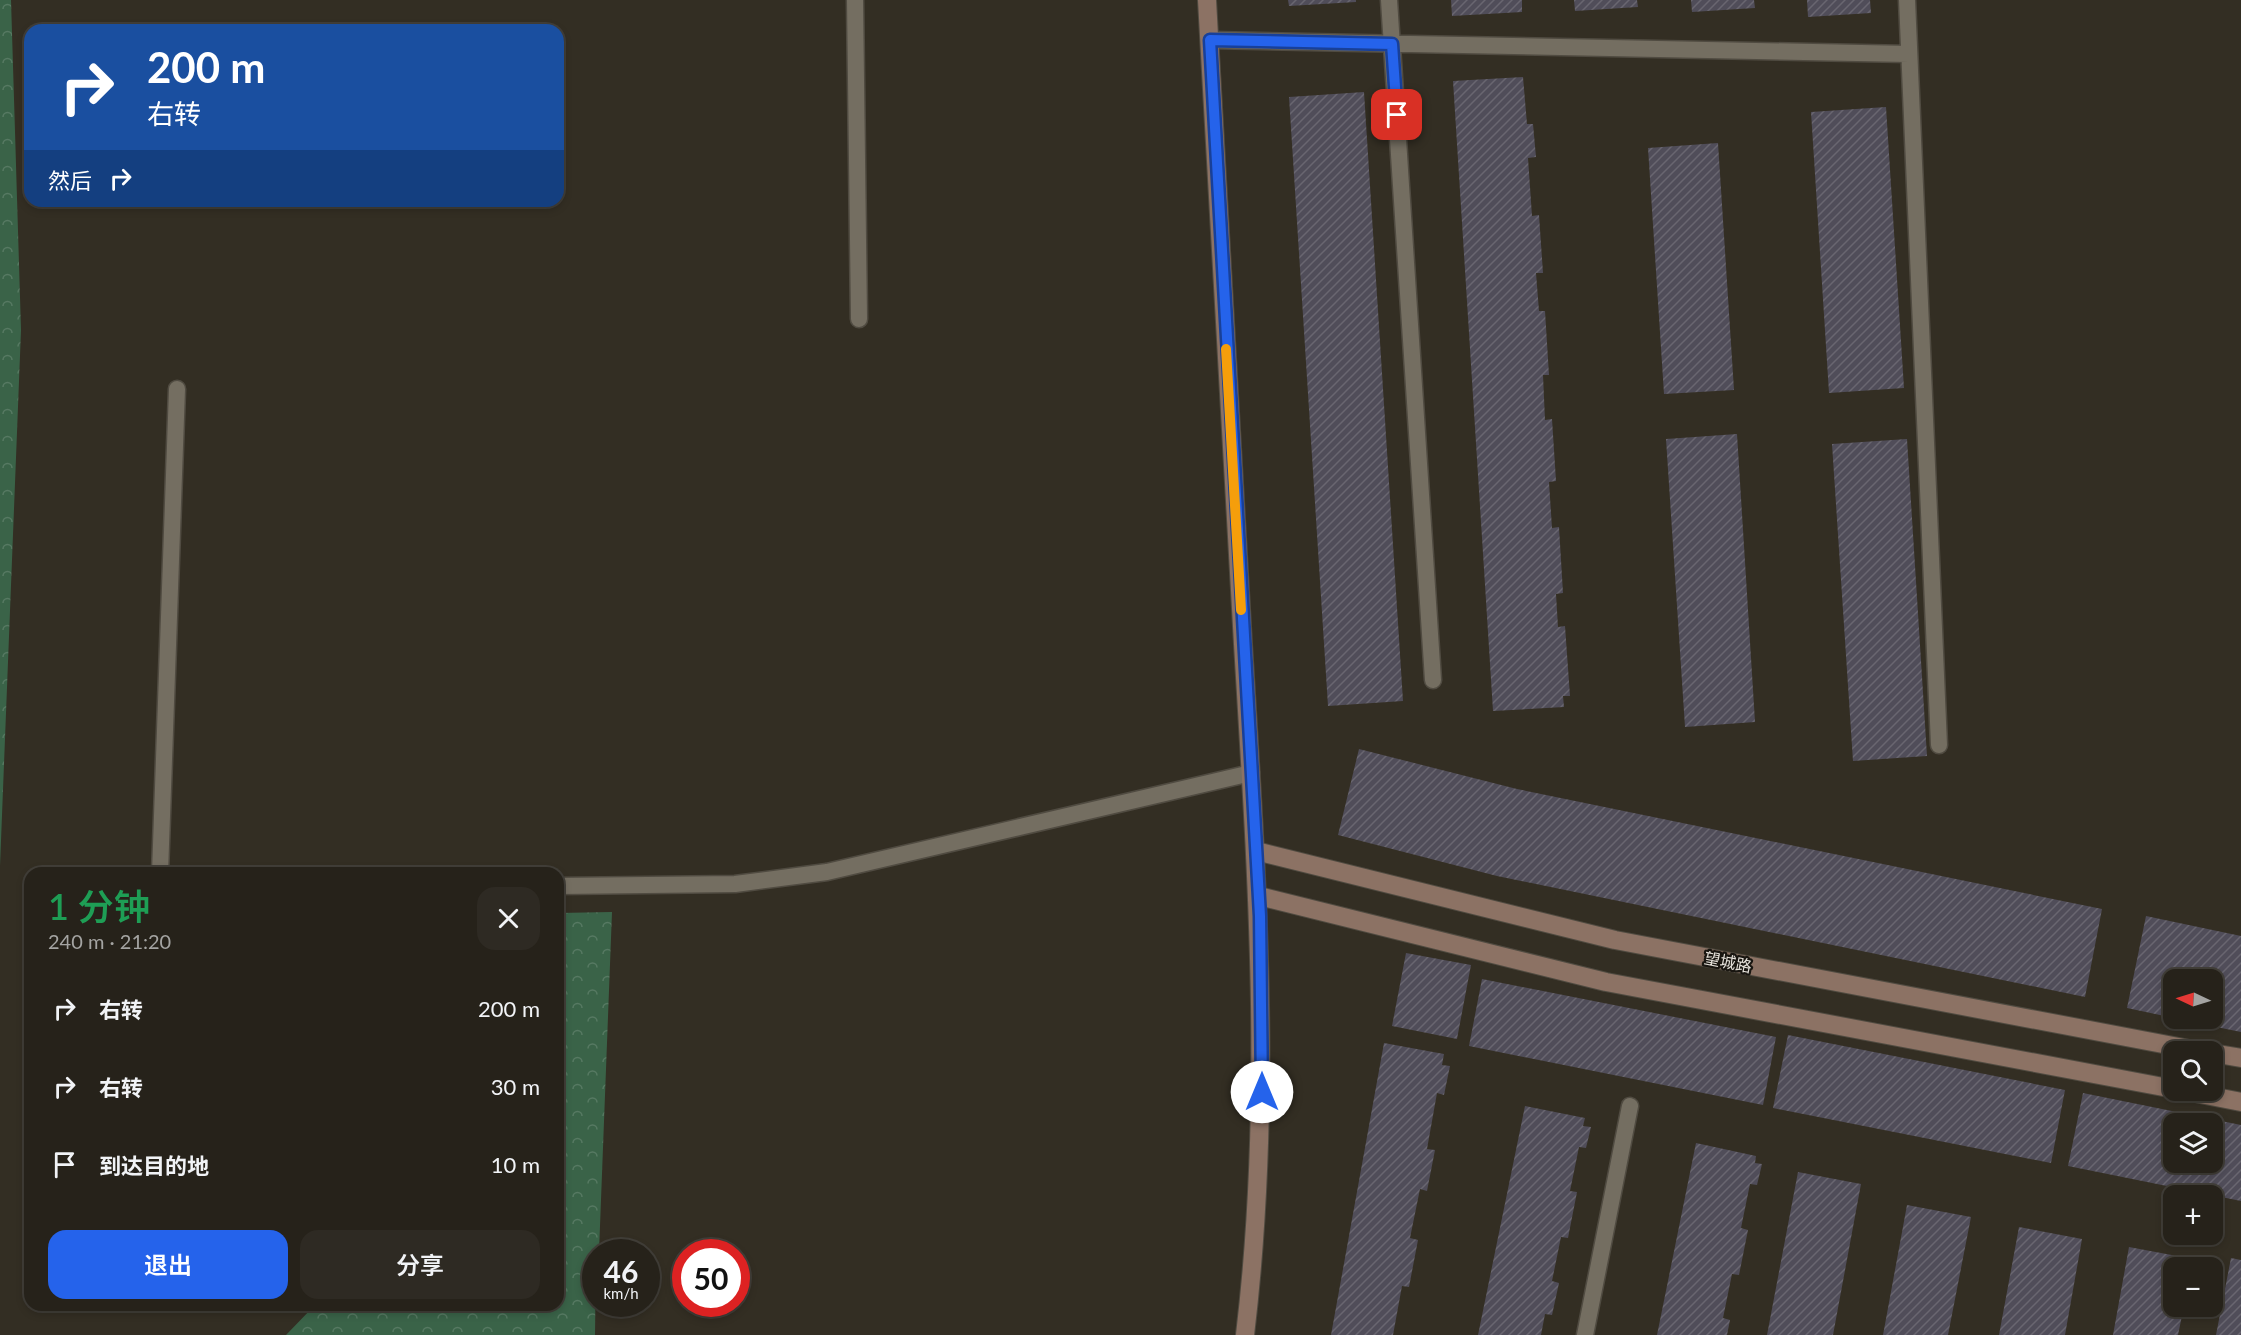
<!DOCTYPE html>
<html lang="zh">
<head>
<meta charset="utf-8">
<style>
  body { margin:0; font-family:Lato,"Noto Sans SC",sans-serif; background:#2e2a23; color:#f1f3f6; height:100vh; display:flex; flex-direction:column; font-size:22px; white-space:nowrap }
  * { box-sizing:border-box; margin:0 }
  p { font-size:20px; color:#a4a4a2 }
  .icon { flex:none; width:33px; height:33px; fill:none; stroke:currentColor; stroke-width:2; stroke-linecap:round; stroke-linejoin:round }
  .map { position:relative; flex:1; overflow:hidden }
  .side { position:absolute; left:24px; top:867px; width:540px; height:444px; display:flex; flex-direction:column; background:#26221a; border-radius:18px; box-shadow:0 3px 9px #0003,0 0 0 2px #423f39 }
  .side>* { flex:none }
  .top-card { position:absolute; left:24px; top:24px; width:540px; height:183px; border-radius:18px; box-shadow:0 3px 9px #0003,0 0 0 2px #423f39; background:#1a4fa0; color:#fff; overflow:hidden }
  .needle { width:39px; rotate:274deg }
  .tools { position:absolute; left:2163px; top:969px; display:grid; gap:12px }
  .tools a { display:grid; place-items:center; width:60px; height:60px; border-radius:12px; background:#26221a; box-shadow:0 3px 9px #0003,0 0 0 2px #423f39; font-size:30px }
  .speed { position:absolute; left:582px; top:1239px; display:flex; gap:12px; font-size:30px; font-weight:700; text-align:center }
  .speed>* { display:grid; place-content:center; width:78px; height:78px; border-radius:50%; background:#26221a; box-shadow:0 3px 9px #0003,0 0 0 2px #423f39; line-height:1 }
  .speed small { font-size:15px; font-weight:400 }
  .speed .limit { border:9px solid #d22; background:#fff; color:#111 }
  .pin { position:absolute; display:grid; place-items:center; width:51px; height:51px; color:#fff; margin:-26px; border-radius:12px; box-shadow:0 3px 9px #0006 }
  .me { position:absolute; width:66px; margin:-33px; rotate:0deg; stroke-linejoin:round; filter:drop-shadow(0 0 4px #0008) }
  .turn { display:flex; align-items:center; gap:21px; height:126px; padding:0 24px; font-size:27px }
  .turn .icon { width:78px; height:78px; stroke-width:2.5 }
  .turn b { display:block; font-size:42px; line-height:51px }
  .then { display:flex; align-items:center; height:57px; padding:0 24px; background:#0003; gap:12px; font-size:22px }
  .round { display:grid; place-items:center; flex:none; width:63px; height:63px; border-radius:18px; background:#2e2a23 }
  .summary { display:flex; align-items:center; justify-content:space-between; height:102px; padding:0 24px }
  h1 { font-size:36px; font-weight:600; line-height:45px; color:#1e9e55 }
  .primary-button { display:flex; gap:12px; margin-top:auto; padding:12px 24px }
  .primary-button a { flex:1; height:69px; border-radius:18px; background:#2563eb; color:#fff; font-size:24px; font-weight:600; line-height:69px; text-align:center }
  .primary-button a+a { background:#2e2a23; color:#f1f3f6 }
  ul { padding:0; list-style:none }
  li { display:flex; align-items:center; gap:18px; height:78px; padding:0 24px }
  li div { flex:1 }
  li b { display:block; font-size:22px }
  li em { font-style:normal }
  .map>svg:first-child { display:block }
</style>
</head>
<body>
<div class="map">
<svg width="2241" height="1335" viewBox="0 0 2241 1335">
  <defs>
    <pattern id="forest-crowns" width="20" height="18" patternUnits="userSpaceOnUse" patternTransform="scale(1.5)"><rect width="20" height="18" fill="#3a6348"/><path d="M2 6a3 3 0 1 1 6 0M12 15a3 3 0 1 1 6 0" fill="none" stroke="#567962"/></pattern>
    <pattern id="building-hatch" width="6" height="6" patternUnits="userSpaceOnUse" patternTransform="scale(1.5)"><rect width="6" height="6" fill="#504d59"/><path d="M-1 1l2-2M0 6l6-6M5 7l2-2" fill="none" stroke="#696670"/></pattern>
  </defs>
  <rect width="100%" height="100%" fill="#332e23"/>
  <path fill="url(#forest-crowns)" d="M0 0H11L21 330 0 866Z
    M612 912 599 1252H596L595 1335H286L315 1305H558V913Z"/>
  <path fill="url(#building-hatch)" fill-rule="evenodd" d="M1288 0H1356V2L1289 6Z
    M1451 0H1522V12L1452 16Z
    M1574 0H1637L1638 7 1575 11Z
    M1691 0H1754L1755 8 1692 12Z
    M1807 0H1870L1871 13 1808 17Z
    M1523 77 1527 124H1533L1536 157 1528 158 1532 216 1539 215 1543 273H1536L1539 311H1545L1549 375H1543L1545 420 1552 419 1556 481 1549 482 1552 528 1559 527 1563 593 1556 594 1558 627 1565 626 1570 696H1563L1564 707 1493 711 1453 81Z
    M1364 92 1403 701 1328 706 1289 97Z
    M1886 107 1904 388 1829 393 1811 112Z
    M1718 143 1734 390 1664 394 1648 148Z
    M1737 434 1755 722 1685 727 1666 439Z
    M1907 439 1927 756 1853 761 1832 444Z
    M1359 749 1517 789 2102 909 2085 997 1497 876 1338 835Z
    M2146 916 2241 936V1032L2182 1020 2212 1018V980H2174V1018L2127 1008Z
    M1406 953 1471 965 1457 1039 1392 1026Z
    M1482 979 1776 1037 1763 1105 1469 1046Z
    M1788 1035 2065 1090 2051 1163 1773 1108Z
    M1384 1043 1444 1054 1442 1065 1450 1066 1444 1095 1437 1093 1427 1149 1435 1150 1427 1191 1420 1189 1410 1238 1418 1240 1409 1287 1402 1286 1393 1335H1331Z
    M2083 1093 2241 1125V1201L2068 1166ZM2174 1124H2212V1162H2174Z
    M1525 1106 1585 1118 1583 1126 1591 1127 1586 1148 1579 1147 1570 1191 1577 1192 1568 1238 1561 1237 1552 1281 1559 1283 1552 1315 1545 1314 1541 1335H1478Z
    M1696 1143 1756 1156 1755 1163 1762 1164 1757 1185 1750 1184 1741 1228 1748 1230 1739 1275 1732 1274 1723 1318 1730 1320 1727 1335H1657Z
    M1798 1172 1861 1184 1833 1335H1767Z
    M1907 1205 1971 1217 1948 1335H1883Z
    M2019 1227 2082 1239 2065 1335H1999Z
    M2129 1247 2193 1259 2191 1268H2174V1306H2184L2178 1335H2113Z
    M2231 1258 2241 1260V1335H2216Z"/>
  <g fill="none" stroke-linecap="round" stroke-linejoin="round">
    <g stroke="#504b41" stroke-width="19">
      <path id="lane" d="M855 0 859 319
        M1389 0 1433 680
        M1907 0 1939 745
        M1210 40 1909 54
        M160 873 177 389
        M558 886 735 884 827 872 1251 773
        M1585 1335 1630 1106"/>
    </g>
    <g stroke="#504b41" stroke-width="20">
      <path id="secondary" d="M1207 0C1219 215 1231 429 1243 644 1257 877 1273 1102 1245 1335
        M1256 851 1615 940 2205 1052
        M1259 896 1606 982 2174 1089
        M2212 1053 2241 1058
        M2180 1090 2241 1102"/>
    </g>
    <use href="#lane" stroke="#746e61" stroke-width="16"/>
    <use href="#secondary" stroke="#8c7264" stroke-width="18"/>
  </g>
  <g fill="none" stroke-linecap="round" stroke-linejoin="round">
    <g stroke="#184099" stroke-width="15">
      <path id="route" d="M1262 1092 1260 916 1210 40 1392 44 1397 115"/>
    </g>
    <use href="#route" stroke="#2563eb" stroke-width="10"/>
    <path stroke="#f59e0b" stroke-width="10" d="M1226 349 1241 610"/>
  </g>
  <g text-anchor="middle" stroke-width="4.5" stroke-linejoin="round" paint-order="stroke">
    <g font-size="16" fill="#e6e2db" stroke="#191611">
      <text transform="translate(1728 962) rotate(11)" y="6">望城路</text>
    </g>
  </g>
</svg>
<div class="tools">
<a><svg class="needle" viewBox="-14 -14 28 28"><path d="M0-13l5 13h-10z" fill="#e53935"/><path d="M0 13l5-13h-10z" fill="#a4a4a2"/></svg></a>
<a><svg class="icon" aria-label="search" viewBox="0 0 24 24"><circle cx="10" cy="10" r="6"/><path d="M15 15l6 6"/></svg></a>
<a><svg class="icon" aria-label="layers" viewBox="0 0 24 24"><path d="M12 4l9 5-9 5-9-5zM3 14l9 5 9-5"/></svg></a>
<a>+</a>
<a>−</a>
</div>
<div class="speed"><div>46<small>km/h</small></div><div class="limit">50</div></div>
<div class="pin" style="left:1397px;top:115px;background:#d93025"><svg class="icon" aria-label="arrive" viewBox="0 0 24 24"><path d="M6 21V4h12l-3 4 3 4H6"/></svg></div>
<svg class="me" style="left:1262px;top:1092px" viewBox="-20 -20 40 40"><circle r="19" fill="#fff"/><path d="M0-13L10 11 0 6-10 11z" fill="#2563eb"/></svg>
<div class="top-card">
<div class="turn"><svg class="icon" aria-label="right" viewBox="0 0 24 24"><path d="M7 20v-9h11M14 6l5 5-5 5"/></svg><div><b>200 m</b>右转</div></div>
<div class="then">然后<svg class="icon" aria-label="right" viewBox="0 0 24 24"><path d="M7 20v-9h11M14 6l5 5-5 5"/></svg></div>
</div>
<section class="side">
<div class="summary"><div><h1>1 分钟</h1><p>240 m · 21:20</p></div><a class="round"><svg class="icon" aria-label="close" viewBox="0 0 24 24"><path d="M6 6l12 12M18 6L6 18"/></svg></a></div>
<ul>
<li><svg class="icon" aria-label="right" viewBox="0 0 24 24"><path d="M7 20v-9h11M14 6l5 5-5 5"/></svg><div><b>右转</b></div><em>200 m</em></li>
<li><svg class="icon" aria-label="right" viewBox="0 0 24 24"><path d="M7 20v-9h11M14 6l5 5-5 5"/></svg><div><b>右转</b></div><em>30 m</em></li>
<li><svg class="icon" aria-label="arrive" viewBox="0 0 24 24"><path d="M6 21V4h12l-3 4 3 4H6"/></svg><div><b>到达目的地</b></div><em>10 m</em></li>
</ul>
<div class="primary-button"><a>退出</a><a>分享</a></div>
</section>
</div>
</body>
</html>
